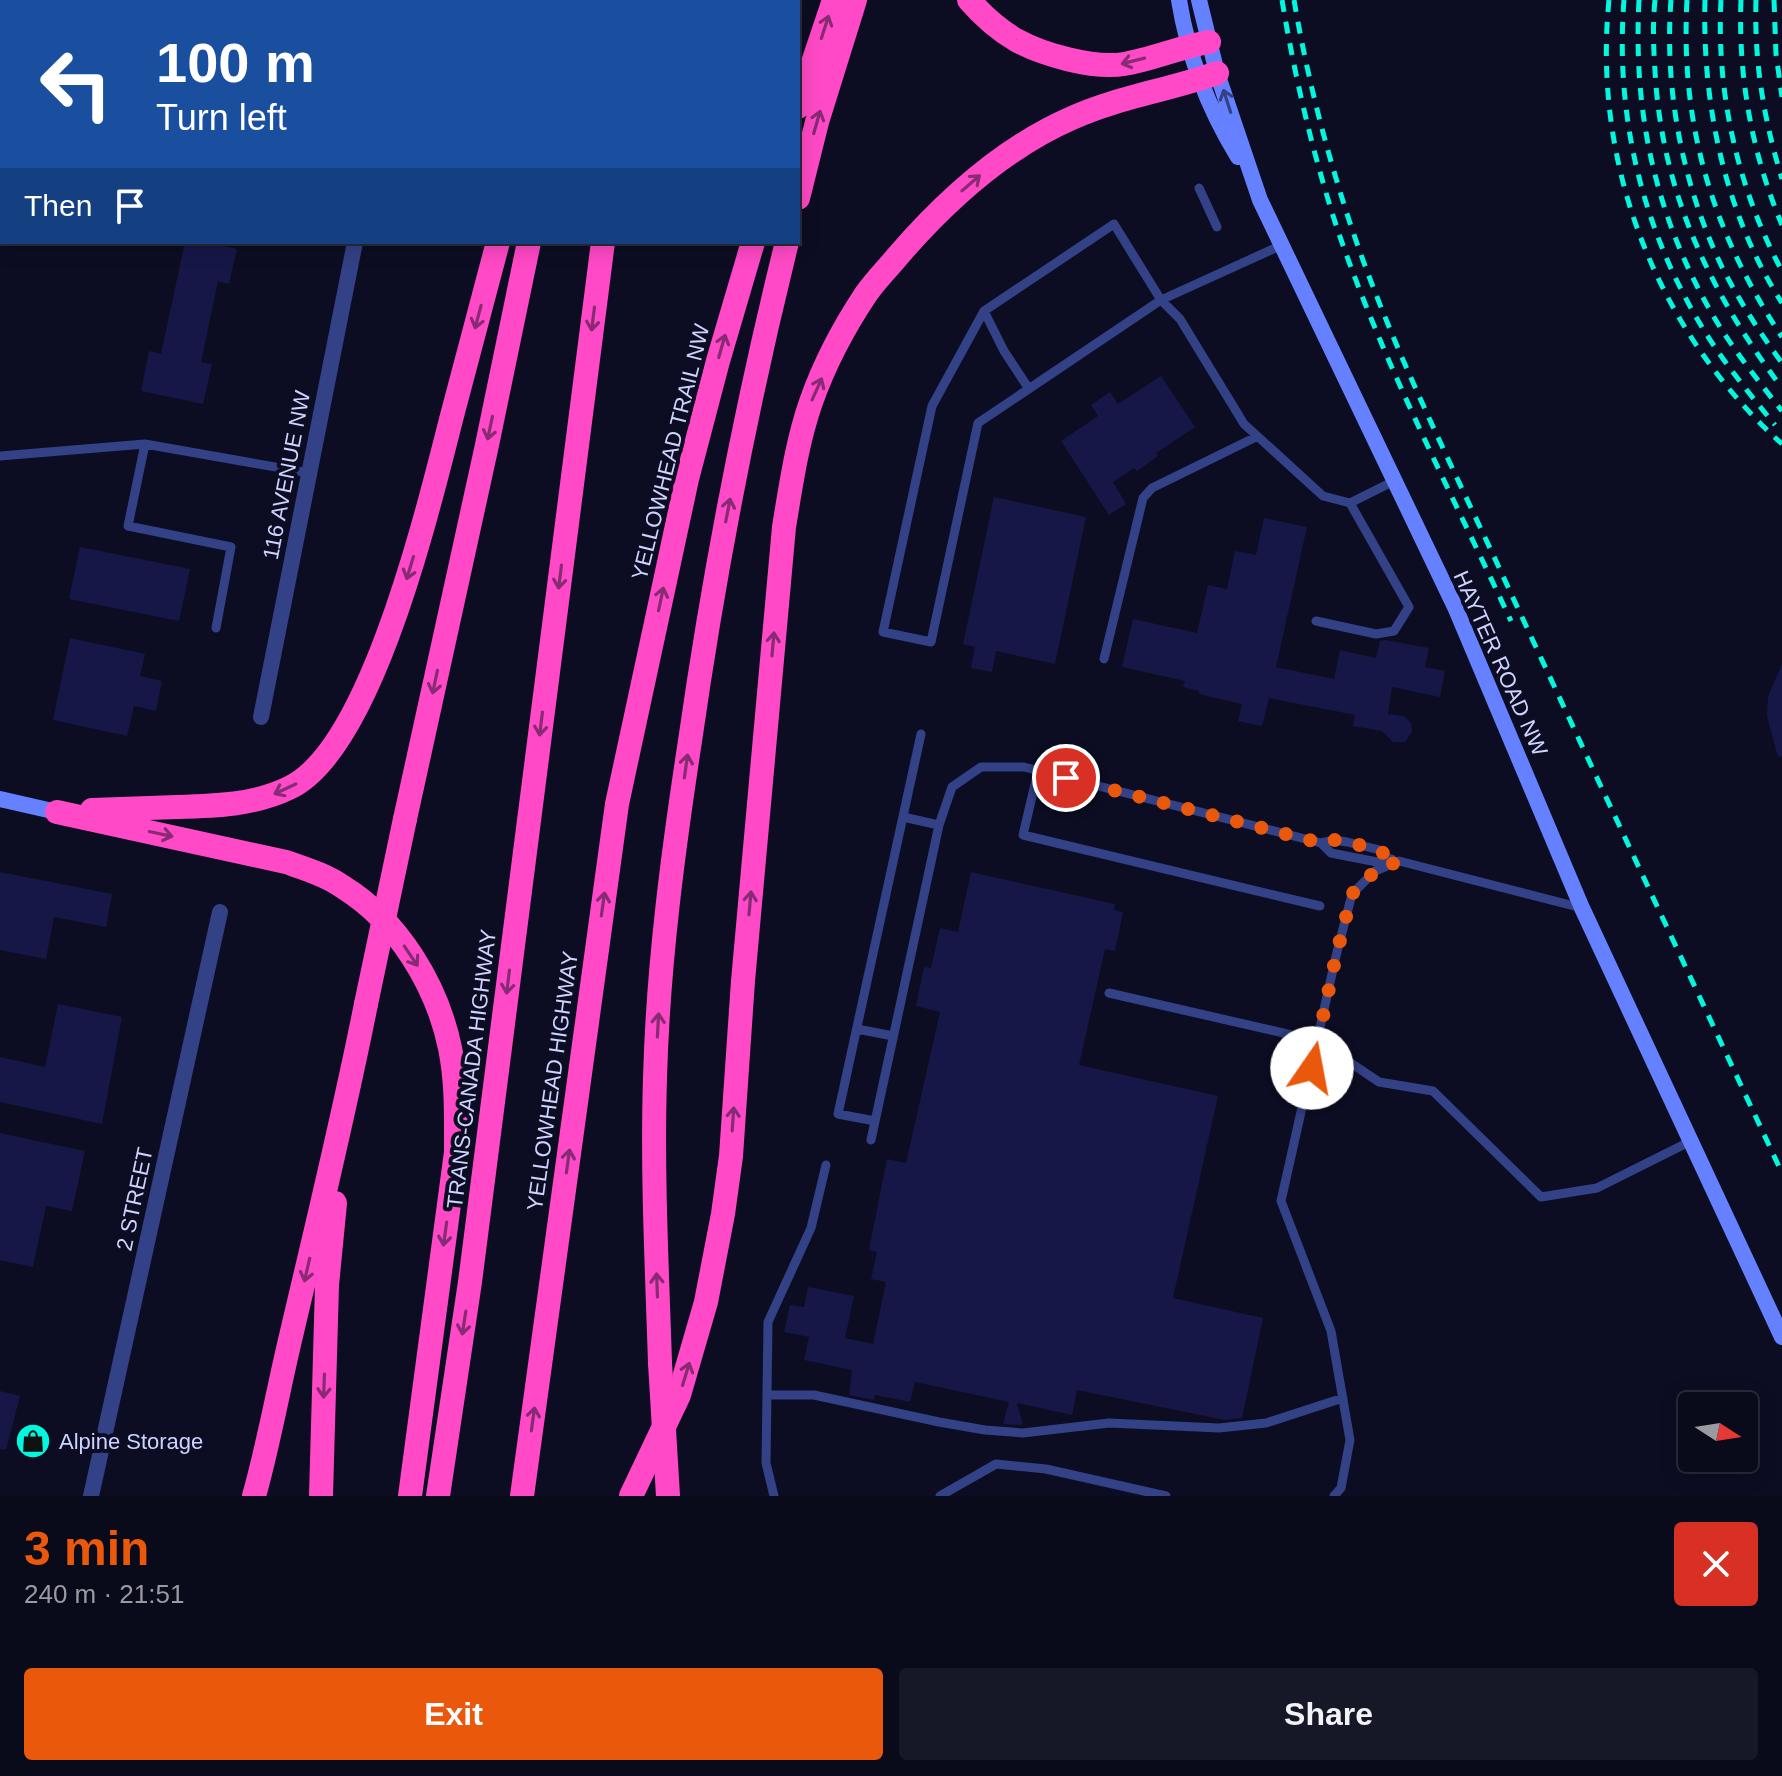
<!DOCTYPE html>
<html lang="en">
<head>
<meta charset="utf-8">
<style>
  body { margin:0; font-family:Helvetica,sans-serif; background:#171827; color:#f1f3f6; height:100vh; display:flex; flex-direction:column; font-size:30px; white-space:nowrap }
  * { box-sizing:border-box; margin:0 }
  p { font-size:26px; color:#999aa2 }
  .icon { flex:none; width:44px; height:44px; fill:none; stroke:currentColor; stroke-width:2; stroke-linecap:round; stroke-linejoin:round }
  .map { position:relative; height:1496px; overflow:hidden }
  .panel { display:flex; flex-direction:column; background:#090a1a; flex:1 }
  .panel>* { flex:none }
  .top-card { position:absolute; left:0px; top:0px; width:800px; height:244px; box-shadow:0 4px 20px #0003,0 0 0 2px #292b39; background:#1a4fa0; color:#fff; overflow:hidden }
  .needle { width:52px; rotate:102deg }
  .fabs { position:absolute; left:1678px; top:1392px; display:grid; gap:16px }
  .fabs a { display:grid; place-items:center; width:80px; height:80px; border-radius:8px; background:#090a1a; box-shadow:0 4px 20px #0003,0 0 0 2px #292b39; font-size:40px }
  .pin { position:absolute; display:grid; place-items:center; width:68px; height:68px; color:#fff; margin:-34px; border:4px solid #fff; border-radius:50%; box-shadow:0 2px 8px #0007 }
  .me { position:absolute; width:88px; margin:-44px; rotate:12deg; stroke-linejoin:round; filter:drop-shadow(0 0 6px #0008) }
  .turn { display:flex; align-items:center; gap:28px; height:168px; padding:0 24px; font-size:36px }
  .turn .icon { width:104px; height:104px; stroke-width:2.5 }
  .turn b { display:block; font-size:56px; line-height:68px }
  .then { display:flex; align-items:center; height:76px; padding:0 24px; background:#0003; gap:16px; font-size:30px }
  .round { display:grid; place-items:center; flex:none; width:84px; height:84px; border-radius:8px; background:#171827 }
  .head { display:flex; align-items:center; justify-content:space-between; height:136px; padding:0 24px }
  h1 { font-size:48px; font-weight:700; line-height:60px; color:#ea580c }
  .primary-button { display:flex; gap:16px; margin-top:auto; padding:16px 24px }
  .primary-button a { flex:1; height:92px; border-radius:8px; background:#ea580c; color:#fff; font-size:32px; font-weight:700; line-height:92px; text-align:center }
  .primary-button a+a { background:#171827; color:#f1f3f6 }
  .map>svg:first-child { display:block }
</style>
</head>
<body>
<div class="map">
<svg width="1782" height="1496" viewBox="0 0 1782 1496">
  <rect width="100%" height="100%" fill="#0c0d23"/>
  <path fill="#161746" d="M185 242H226L225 246 237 249 229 284 218 281 201 362 212 364 203 404 141 391 149 351 161 354Z
    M1161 376 1195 427 1156 453 1158 456 1137 471 1134 468 1113 482 1126 504 1109 515 1061 441 1098 416 1091 405 1110 392 1118 404Z
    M994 497 1086 517 1055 664 996 651 992 672 971 668 975 647 963 644Z
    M1264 518 1307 527 1276 667 1334 679 1340 650 1376 658 1380 641 1386 640 1429 648 1425 667 1445 671 1440 697 1392 687 1388 714 1404 716 1411 723 1412 732 1405 742H1393L1382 731 1353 726 1355 715 1269 698 1262 726 1238 721 1242 704 1199 694V691L1183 687 1185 681 1122 667 1133 619 1197 633 1208 585 1227 589 1235 551 1256 555Z
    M80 547 190 569 179 621 69 599Z
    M70 638 145 654 140 676 162 681 156 711 134 706 127 736 53 720Z
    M1782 664V756L1778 757 1767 716 1768 696Z
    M0 872 112 894 106 927 54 917 46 959 0 950Z
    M971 872 1115 904 1114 910 1123 912 1115 951 1105 949 1079 1065 1218 1096 1173 1298 1263 1318 1242 1418 1225 1420 1077 1390 1072 1415 1017 1403 1023 1425 1003 1424 1009 1402 915 1382 910 1402 875 1395 874 1400 849 1395 852 1370 804 1360 809 1337 784 1332 790 1305 804 1307 808 1287 854 1296 845 1338 873 1344 886 1282 871 1279 877 1252 869 1250 887 1159 906 1163 940 1012 916 1006 924 967 931 968 940 928 958 932Z
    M58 1004 122 1017 102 1124 0 1102V1057L45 1067Z
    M0 1133 85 1151 72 1211 46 1206 33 1267 0 1260Z
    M0 1391 20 1396 6 1450 0 1449Z"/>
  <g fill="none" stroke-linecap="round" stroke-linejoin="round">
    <path stroke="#334186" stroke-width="9" d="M1199 188 1217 227
      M984 311 1114 224 1161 300 1282 245
      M1029 389 1004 351 984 311 932 406 883 632 931 642 978 423 1161 300 1180 319 1244 424 1323 496 1350 503 1409 607 1394 631 1376 634 1316 621
      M145 444 128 526 231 547 216 628
      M0 456 145 444 309 473
      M1350 503 1394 481
      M1104 659 1143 498 1152 488 1256 437
      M1038 771 1023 835 1320 906
      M903 817 939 825
      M1321 843 1334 840 1347 842 1380 850 1388 858 1392 859
      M1109 993 1318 1041 1379 1082 1433 1091 1541 1197 1597 1188 1691 1141
      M857 1029 893 1036
      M875 1121 838 1114 921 734
      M871 1140 939 825 952 787 981 767H1024L1321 843 1331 853 1377 862 1388 858
      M768 1395H814L939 1422 985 1430 1023 1433 1109 1423 1219 1428 1266 1423 1343 1398
      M774 1496 766 1463 768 1322 811 1228 826 1165
      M940 1496 996 1464 1046 1469 1166 1496
      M1334 1496 1341 1488 1350 1440 1331 1331 1281 1201 1336 956 1352 894 1375 871 1399 861 1582 908"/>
    <path stroke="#334186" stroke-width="16" d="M261 717 355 242
      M91 1496 220 912"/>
    <path stroke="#6581ff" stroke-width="16" d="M1179 0C1188 56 1208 108 1238 157
      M1199 0 1217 73 1260 200 1455 607 1582 908 1782 1337
      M404 2V0
      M0 66 2 67
      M0 799 57 812"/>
    <path stroke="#ff49c6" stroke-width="24" d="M969 0C982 15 999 30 1016 40 1043 55 1094 69 1124 64 1153 59 1180 47 1209 42
      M560 2 561 0
      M578 2 579 0
      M634 2 635 0
      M798 107 834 0
      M798 198 817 122 855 0
      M92 810C120 809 148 808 177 807 215 806 254 805 289 788 373 749 430 500 453 412 468 355 483 299 498 242
      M57 812 286 862C306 869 326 875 343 887 398 921 437 985 450 1048 457 1082 456 1118 456 1152L410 1496
      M405 819 487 445 529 242
      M660 1363C657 1268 652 1173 655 1078 658 965 673 852 690 741 714 573 746 407 787 242
      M254 1496C269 1443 278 1390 291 1336 317 1225 344 1115 366 1004
      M321 1496 327 1285 335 1203
      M438 1496 470 1282 603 242
      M522 1496 617 804 687 479 718 361 753 242
      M631 1496 679 1395 706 1302 723 1214 731 1156 743 981 784 527C791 485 797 442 811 402 824 365 844 327 866 294 875 281 887 269 897 257 946 200 1003 148 1072 118 1118 97 1170 90 1217 73"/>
    <path stroke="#00f9de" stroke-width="5" stroke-dasharray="12 10" stroke-linecap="butt" d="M1282 0C1295 78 1313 155 1338 231 1384 365 1451 492 1511 621
      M1294 0C1307 76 1326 150 1350 223 1392 349 1453 467 1508 587 1599 783 1691 978 1782 1173
      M1609 0C1592 167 1658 332 1782 444
      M1624 0C1615 113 1641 224 1699 322 1720 358 1748 392 1775 425
      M1639 0C1633 112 1655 214 1711 312 1731 347 1757 379 1782 411
      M1655 0C1652 29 1654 57 1656 86 1666 202 1713 296 1782 388
      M1671 0C1664 91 1683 187 1723 269 1740 302 1760 333 1782 363
      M1687 0C1680 126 1713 233 1782 337
      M1705 0C1702 105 1725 214 1782 303
      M1721 0C1716 93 1738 189 1782 271
      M1741 0C1738 77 1752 154 1782 225
      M1756 0C1754 62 1764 120 1782 179
      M1774 0 1776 54 1782 97"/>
    <path stroke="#ff49c6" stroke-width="24" d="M366 1004 405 819
      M660 1363 668 1496"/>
  </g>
  <defs><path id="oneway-shaft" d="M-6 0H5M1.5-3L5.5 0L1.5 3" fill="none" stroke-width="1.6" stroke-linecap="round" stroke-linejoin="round" transform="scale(2)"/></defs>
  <g stroke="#862b74">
    <use href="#oneway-shaft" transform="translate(825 27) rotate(-72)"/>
    <use href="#oneway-shaft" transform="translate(1133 61) rotate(166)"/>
    <use href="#oneway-shaft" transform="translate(817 122) rotate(-74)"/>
    <use href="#oneway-shaft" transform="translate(971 183) rotate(-41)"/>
    <use href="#oneway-shaft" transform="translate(478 317) rotate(105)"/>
    <use href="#oneway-shaft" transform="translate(593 319) rotate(97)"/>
    <use href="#oneway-shaft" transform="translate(722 346) rotate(-74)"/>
    <use href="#oneway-shaft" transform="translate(817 389) rotate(-66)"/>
    <use href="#oneway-shaft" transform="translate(490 428) rotate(102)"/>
    <use href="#oneway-shaft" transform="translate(728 510) rotate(-79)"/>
    <use href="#oneway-shaft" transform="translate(410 568) rotate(107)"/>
    <use href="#oneway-shaft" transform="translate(560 577) rotate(97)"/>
    <use href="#oneway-shaft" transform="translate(661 599) rotate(-78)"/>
    <use href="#oneway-shaft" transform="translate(773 644) rotate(-85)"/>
    <use href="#oneway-shaft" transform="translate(435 682) rotate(102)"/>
    <use href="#oneway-shaft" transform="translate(541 724) rotate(97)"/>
    <use href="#oneway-shaft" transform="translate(686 766) rotate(-82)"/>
    <use href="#oneway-shaft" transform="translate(285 789) rotate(155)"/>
    <use href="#oneway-shaft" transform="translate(161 834) rotate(12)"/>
    <use href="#oneway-shaft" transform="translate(750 903) rotate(-85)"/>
    <use href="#oneway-shaft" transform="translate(603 904) rotate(-82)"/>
    <use href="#oneway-shaft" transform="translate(411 956) rotate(56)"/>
    <use href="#oneway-shaft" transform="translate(508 982) rotate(97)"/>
    <use href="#oneway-shaft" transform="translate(658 1025) rotate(-87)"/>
    <use href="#oneway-shaft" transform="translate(733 1119) rotate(-86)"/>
    <use href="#oneway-shaft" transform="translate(568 1161) rotate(-82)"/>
    <use href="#oneway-shaft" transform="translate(445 1234) rotate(98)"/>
    <use href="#oneway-shaft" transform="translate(307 1270) rotate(103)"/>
    <use href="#oneway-shaft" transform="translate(657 1285) rotate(-92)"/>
    <use href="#oneway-shaft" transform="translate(464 1323) rotate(99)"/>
    <use href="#oneway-shaft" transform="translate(686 1374) rotate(-73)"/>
    <use href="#oneway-shaft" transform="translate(324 1386) rotate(92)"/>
    <use href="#oneway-shaft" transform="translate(533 1419) rotate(-82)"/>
  </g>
  <use stroke="#344186" href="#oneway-shaft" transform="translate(1227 101) rotate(-108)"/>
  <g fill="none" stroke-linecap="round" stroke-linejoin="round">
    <path stroke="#ea580c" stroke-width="14" stroke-dasharray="0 25.2" d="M1066 778 1321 843 1334 840 1347 842 1380 850 1388 858 1399 861 1375 871 1352 894 1336 956 1312 1068"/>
  </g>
  <defs>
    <g id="shop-disc" transform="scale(1.8)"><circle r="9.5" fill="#00f9de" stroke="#0c0d23"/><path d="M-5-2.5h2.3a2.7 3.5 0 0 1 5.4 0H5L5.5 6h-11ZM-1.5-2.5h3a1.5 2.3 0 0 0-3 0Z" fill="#111"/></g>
  </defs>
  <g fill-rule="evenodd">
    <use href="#shop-disc" x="33" y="1441"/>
  </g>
  <g text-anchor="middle" stroke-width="8" stroke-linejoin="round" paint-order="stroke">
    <g font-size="22" fill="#ced3ff" stroke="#0c0d23">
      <text transform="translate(670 452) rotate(-76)" y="8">YELLOWHEAD TRAIL NW</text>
      <text transform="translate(286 475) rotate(-79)" y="8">116 AVENUE NW</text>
      <text transform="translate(1501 663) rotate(66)" y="8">HAYTER ROAD NW</text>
      <text transform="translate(471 1069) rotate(-83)" y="8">TRANS-CANADA HIGHWAY</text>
      <text transform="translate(552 1081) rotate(-82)" y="8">YELLOWHEAD HIGHWAY</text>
      <text transform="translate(134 1199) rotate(-78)" y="8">2 STREET</text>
    </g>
    <g font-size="22" fill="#ced3ff" stroke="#0c0d23" text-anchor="start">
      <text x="59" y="1449">Alpine Storage</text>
    </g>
  </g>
</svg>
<div class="fabs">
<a><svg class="needle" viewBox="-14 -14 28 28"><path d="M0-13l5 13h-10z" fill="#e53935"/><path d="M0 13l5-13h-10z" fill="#999aa2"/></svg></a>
</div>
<div class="pin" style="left:1066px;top:778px;background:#d93025"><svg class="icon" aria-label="arrive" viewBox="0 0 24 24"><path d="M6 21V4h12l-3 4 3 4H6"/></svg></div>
<svg class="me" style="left:1312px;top:1068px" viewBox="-20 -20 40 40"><circle r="19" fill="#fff"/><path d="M0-13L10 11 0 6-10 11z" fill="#ea580c"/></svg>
<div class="top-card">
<div class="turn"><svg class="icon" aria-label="left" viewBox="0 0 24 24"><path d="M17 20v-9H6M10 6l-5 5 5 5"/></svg><div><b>100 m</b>Turn left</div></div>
<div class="then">Then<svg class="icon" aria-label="arrive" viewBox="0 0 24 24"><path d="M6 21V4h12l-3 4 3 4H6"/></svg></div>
</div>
</div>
<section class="panel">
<div class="head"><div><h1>3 min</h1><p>240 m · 21:51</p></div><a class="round" style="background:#d93025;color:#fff"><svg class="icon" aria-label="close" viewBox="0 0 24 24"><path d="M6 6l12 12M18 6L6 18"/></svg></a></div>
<div class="primary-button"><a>Exit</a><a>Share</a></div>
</section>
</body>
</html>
